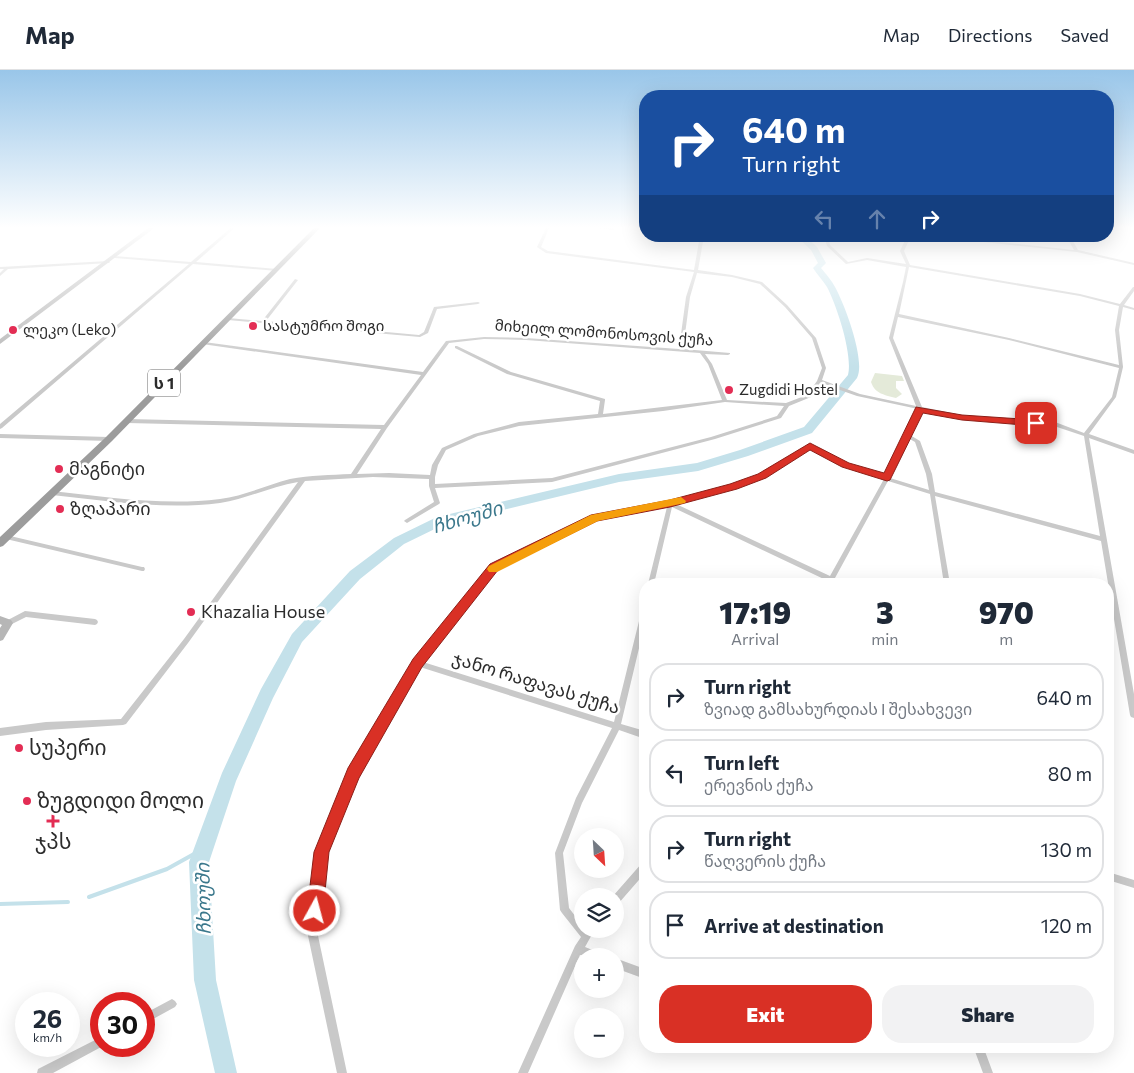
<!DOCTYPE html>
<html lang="en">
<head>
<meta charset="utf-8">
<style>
  body { margin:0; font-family:Commissioner,"Noto Sans Georgian",sans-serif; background:#f2f2f3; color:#1f2937; height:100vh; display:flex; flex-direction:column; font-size:19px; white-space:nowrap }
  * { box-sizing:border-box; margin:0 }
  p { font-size:16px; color:#747a83 }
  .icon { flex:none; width:28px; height:28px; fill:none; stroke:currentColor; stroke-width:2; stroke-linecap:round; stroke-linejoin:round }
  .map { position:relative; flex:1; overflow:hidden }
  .details { position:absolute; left:639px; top:508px; width:475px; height:475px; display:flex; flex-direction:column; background:#fff; border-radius:20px; box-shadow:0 5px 20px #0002 }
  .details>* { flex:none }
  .top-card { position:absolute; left:639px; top:20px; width:475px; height:152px; border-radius:20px; box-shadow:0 5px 20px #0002; background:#1a4fa0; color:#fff; overflow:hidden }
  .needle { width:32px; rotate:155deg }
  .buttons { position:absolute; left:574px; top:758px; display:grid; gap:10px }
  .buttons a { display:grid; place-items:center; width:50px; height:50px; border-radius:50%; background:#fff; box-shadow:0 5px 20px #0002; font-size:25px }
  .speed { position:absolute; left:15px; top:922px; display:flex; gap:10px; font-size:25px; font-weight:700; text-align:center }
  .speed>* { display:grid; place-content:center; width:65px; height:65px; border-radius:50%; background:#fff; box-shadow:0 5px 20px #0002; line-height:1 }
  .speed small { font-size:12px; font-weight:400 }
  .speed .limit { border:8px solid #d22; background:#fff; color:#111 }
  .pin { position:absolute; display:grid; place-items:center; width:42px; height:42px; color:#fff; margin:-21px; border-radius:10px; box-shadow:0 2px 8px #0006 }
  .me { position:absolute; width:55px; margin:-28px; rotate:7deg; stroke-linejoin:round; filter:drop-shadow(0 0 4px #0008) }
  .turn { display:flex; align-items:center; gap:18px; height:105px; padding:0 20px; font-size:22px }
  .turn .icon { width:65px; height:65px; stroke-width:2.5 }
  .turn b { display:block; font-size:35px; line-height:42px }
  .lanes { display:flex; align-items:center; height:48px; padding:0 20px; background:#0003; justify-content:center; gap:25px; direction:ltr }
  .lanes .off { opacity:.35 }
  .eta { display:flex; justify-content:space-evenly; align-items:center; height:85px; text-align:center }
  .eta b { font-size:30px; font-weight:800; line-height:35px }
  .action { display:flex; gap:10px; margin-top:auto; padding:10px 20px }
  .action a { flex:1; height:58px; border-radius:20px; background:#d93025; color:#fff; font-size:20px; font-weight:800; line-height:58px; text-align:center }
  .action a+a { background:#f2f2f3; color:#1f2937 }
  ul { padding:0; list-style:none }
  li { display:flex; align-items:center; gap:15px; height:68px; margin:0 10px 8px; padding:0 10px; border:2px solid #e0e1e3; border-radius:20px }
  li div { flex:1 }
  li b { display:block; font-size:19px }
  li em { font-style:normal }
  header { display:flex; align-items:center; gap:30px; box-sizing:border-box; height:70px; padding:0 25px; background:#fff; border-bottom:1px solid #e0e1e3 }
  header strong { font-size:24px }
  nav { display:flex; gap:28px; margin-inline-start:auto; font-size:18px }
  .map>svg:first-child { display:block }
</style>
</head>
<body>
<header>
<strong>Map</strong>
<nav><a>Map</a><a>Directions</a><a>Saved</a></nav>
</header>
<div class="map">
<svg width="1134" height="1003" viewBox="0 0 1134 1003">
  <rect width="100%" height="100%" fill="#fff"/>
  <path fill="#e4ead9" d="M875 303 902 306 904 311H896V318L902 324 896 328C885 325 875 324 871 312Z"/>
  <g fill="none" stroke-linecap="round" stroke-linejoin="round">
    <path stroke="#c4e1ea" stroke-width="4" d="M89 827 167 799 203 779
      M0 834 68 832"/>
    <path fill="#c4e1ea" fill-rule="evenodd" d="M796 166H805L817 177 826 193 821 198C826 204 832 211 835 217 845 235 866 291 857 308L812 363 748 386 698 401 619 412 445 454 404 474 360 509 302 572 273 628 236 711 209 792 216 910 237 1003H215L194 910 189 792 222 703 261 619 292 564 350 501 394 468 437 447 619 404 697 393 740 380 804 357 848 305C853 285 837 236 827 217 823 211 817 204 813 198L818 193 811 180Z"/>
    <path fill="#c9c9c9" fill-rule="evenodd" d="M233 156H237L196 192 277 199H278V201L193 194 2 358 0 359V354L189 194 115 188 113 187 114 186 191 192Z
      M547 156H550L541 177 548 181 694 200 700 166H704L698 200 732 205 762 212 787 235 816 268 826 298 822 310 860 324 916 336 889 268 903 212 906 197 867 190 846 194 827 176 824 166H828L830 175 848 192 867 188 906 194 900 181 907 166H911L904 181 910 195 1080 224 1120 234 1133 217H1134V221L1124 235 1134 238V240L1123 237 1119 260 1123 297 1116 327 1089 364 1134 380V384L1089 368 1134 624V648L1131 647 1130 645 1101 471 935 426 950 514H944L930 424 888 411 835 508 843 512 844 514 833 513 826 514 828 511 672 437 654 514H648L667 437 596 449 496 499 423 592 614 652 642 539 643 537 645 536V553L621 654 645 661V669L619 660 582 733 563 783 569 838 582 855V859H595L585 877 600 883 602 886H585L580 885 528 1003H518L575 876 581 867 562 843 560 840 555 783 576 728 612 658 420 597 356 705 326 782 317 861 347 1003H337L307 861 318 782 350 700 416 591 492 495 593 446 670 432 731 415 760 405 810 374 847 394 885 406 918 339 857 326 820 313 811 327 789 336 781 348 715 369 552 412 435 418 440 433 439 434 407 453 404 451 405 450 434 432 429 416V409L373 407 305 411 188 573 126 654 123 655 46 660 0 666V658L46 652 121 649 184 569 298 412C272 416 247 429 220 433 165 440 108 431 52 425L49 423 52 421C107 427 164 436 220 429 244 426 267 415 290 409 310 405 331 405 351 404L381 359 127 353 124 351 127 349 384 355 421 305 202 274V272H204L423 302 446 271 484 267 526 268 679 279 686 227 694 202 546 183 537 177ZM909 197 1080 226 1119 236 1115 260 1119 295 1009 268 899 244ZM697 203 732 207 760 214 785 237 812 268 822 298 817 311 807 325 786 333 727 330 712 294 705 284 728 285 730 284V283L683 279 690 227ZM898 247 1009 270 1119 298 1112 327 1084 363 1055 352 962 345 922 337 893 268ZM484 269 526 270 700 283 708 294 722 330 603 344 605 330V329L511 302 457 276H455V278L507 304 600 331 598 344 519 352 474 364 442 378 432 395 430 405 389 403 357 404 387 358 449 273ZM725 332 784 336 777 346 711 367 552 408 435 414V407L438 395 446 380 478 366 519 356 663 341ZM922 340 962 349 1054 356 1084 366 1100 466 935 422 932 404 920 371 910 365ZM908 368 915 372 926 404 929 420 890 408ZM810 378 843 396 884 409 830 506 676 434 735 417 764 407Z
      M585 156H599L615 159 613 160Z
      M928 166H943L1074 180 1066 166H1070L1078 180 1134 193V195L1077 182Z
      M108 191 110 192 109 193 8 199 0 206V203L4 199H0V197Z
      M295 209 298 210 266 251 419 265 424 262 434 237 478 232 480 233 478 234 437 239 428 263 420 267 228 250 226 249 228 248 262 251Z
      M0 364 109 367 112 369 109 371 0 368Z
      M4 465H6L142 497H144L145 499 144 501H142L6 469 3 467Z
      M25 541 95 549 97 550 98 552 97 554 95 555 26 547 8 556 6 555 5 553 6 551Z
      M645 792V803L618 834 615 835V826H613L642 793Z
      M1108 802 1134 810V818L1108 810Z
      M615 888 645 899V909L615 898Z
      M172 929 175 931 177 934 175 937 144 954V944Z
      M101 967V976H103L53 1003H37L38 999Z
      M973 976H983L993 1003H983Z"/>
    <path fill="#b6b6b6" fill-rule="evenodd" d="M151 156H157L0 274V269Z
      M0 546 11 550 13 553 3 570 0 571V558L2 555 0 554Z"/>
    <path fill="#9c9c9c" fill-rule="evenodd" d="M316 156H322L112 371 3 476 0 477V467L106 367Z"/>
  </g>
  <linearGradient id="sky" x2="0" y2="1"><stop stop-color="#99c6e9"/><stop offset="0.53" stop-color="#fff"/><stop offset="1" stop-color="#fff" stop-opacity="0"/></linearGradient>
  <rect width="1134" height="297" fill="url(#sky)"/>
  <path fill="#d93025" stroke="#8d1f18" d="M916 337 962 345 1036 350 1041 353 1036 356 962 350 923 343 890 410 887 411 842 397 810 380 766 408 737 419 670 437 597 451 498 500 422 597 359 708 329 782 323 841 321 847 315 849 309 847 307 841 314 782 348 698 413 589 490 494 591 445 670 430 730 414 758 404 810 373 849 393 884 403Z"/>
  <path fill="#f59e0b" d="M681 427 686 431 685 433 598 451 497 502H489L487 499 489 496 591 445Z"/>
  <g fill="#e32d54" stroke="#fff" stroke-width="2">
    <circle cx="253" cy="256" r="5"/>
    <circle cx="13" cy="260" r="5"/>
    <circle cx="729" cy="320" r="5"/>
    <circle cx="59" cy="399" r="5"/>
    <circle cx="60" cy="439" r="5"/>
    <circle cx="191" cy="542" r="5"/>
    <circle cx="19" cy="678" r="5"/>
    <circle cx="27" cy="731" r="5"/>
    <path d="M50.5 743.5h5v5h5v5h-5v5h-5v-5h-5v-5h5z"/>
  </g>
  <g text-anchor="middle" stroke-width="5" stroke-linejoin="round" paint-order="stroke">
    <g font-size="15" fill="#2c2c2c" stroke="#fff" text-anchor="start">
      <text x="263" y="261">სასტუმრო შოგი</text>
      <text x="23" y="265">ლეკო (Leko)</text>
      <text x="739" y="325">Zugdidi Hostel</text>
    </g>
    <g font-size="15" fill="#2c2c2c" stroke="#fff">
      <text transform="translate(604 263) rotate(4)" y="5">მიხეილ ლომონოსოვის ქუჩა</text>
    </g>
    <rect fill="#fff" stroke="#6b6b6b" stroke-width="1" x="148" y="299.5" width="32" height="27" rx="4"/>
    <g font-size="16" font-weight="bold" fill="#2c2c2c">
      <text x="164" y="319">ს 1</text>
    </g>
    <g font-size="18" fill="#2c2c2c" stroke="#fff" text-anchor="start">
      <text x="69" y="405">მაგნიტი</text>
      <text x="70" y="445">ზღაპარი</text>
      <text x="201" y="548">Khazalia House</text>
    </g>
    <g font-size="18" fill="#2c2c2c" stroke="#fff">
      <text transform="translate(536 613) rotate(17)" y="6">ჯანო რაფავას ქუჩა</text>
    </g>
    <g font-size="19" font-style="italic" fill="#3b788c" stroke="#fff">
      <text transform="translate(467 447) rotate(-16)" y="7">ჩხოუში</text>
      <text transform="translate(203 829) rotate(-91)" y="7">ჩხოუში</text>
    </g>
    <g font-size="21" fill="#2c2c2c" stroke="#fff" text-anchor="start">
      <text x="29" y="685">სუპერი</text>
      <text x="37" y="738">ზუგდიდი მოლი</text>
      <text x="53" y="779" text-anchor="middle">ჯპს</text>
    </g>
  </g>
</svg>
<div class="buttons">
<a><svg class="needle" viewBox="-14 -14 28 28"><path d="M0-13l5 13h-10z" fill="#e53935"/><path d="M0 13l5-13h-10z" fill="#747a83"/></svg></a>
<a><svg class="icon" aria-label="layers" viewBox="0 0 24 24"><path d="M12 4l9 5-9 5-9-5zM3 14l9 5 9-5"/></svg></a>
<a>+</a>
<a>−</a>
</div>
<div class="speed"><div>26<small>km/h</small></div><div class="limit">30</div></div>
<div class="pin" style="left:1036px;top:353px;background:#d93025"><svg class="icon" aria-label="arrive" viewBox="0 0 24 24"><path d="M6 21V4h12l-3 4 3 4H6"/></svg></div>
<svg class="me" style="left:315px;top:841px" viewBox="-20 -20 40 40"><circle r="17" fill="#d93025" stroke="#fff" stroke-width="3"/><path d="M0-11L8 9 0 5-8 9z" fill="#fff"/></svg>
<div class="top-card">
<div class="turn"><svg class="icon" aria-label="right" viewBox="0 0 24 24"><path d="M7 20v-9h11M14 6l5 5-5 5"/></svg><div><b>640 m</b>Turn right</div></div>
<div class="lanes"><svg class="icon off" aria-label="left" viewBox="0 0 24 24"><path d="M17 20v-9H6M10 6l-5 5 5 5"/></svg><svg class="icon off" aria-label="ahead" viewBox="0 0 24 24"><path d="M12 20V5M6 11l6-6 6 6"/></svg><svg class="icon" aria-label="right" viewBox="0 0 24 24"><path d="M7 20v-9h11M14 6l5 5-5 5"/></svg></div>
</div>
<section class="details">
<div class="eta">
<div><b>17:19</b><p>Arrival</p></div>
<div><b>3</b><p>min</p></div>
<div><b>970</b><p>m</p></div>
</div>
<ul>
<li><svg class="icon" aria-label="right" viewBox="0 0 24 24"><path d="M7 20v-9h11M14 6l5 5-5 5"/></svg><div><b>Turn right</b><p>ზვიად გამსახურდიას I შესახვევი</p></div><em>640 m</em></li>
<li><svg class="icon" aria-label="left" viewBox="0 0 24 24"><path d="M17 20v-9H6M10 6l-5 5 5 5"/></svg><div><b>Turn left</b><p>ერევნის ქუჩა</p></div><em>80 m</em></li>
<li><svg class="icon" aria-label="right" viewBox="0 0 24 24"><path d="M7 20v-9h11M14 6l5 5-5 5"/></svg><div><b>Turn right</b><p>წაღვერის ქუჩა</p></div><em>130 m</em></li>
<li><svg class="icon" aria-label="arrive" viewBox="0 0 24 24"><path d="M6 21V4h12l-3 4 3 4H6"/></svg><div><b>Arrive at destination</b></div><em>120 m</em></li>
</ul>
<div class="action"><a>Exit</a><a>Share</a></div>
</section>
</div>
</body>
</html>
